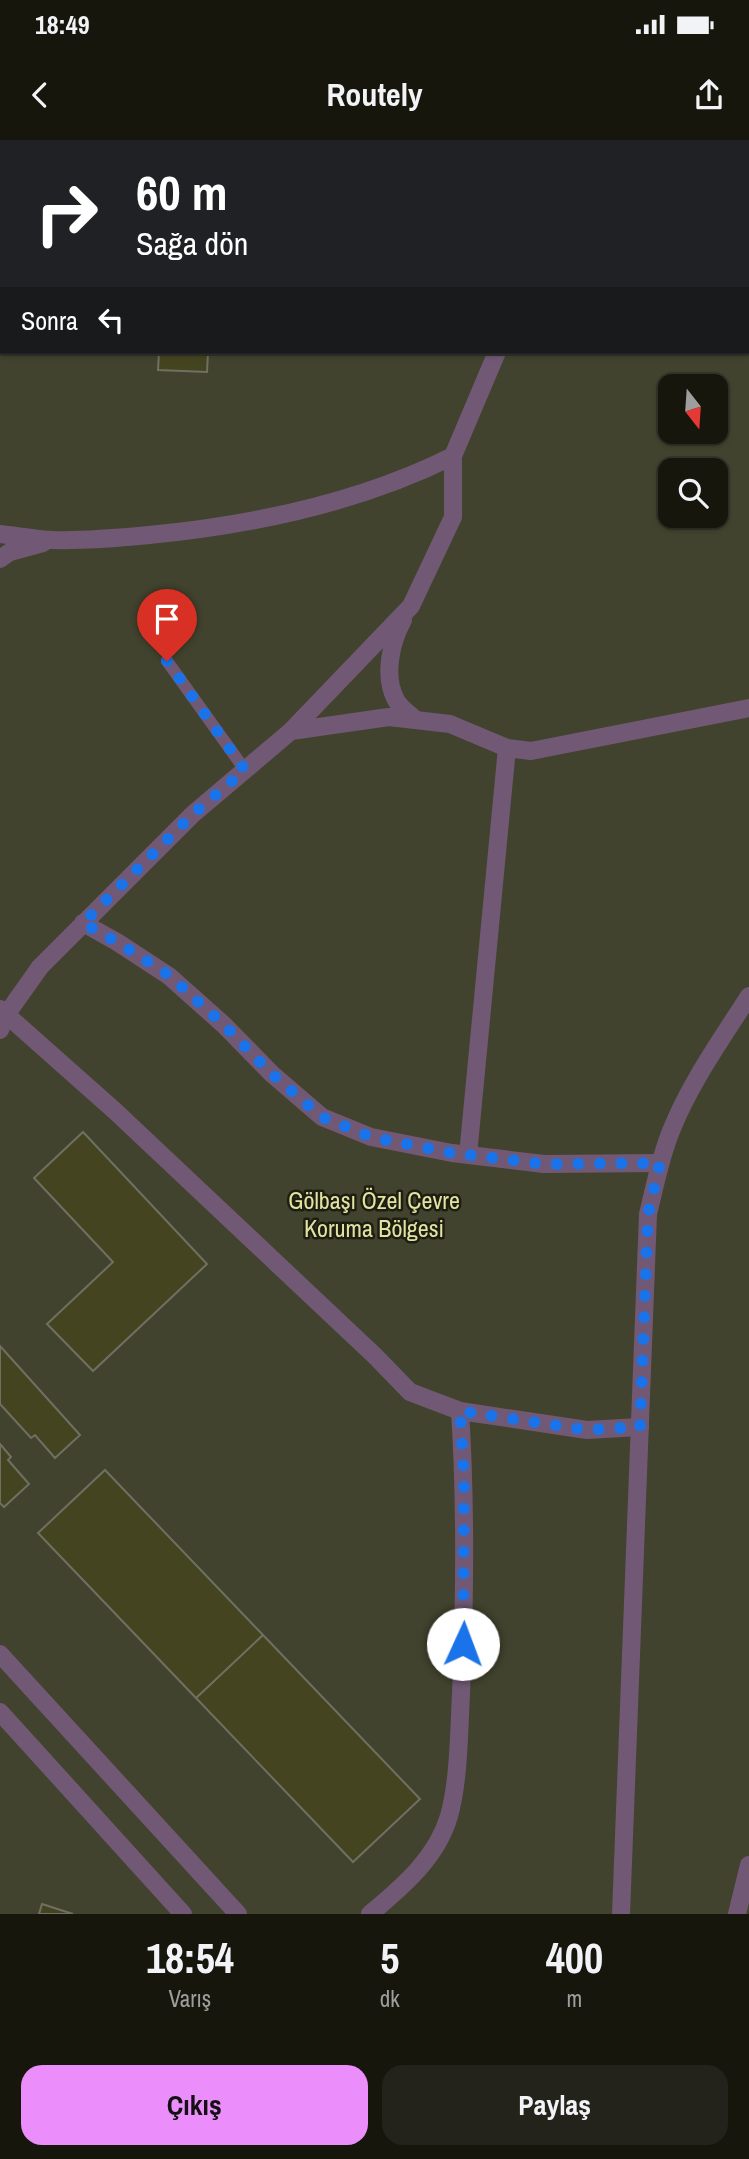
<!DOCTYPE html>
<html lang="tr">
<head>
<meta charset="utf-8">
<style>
  body { margin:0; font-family:"Archivo Narrow",sans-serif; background:#23231b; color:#f1f3f6; height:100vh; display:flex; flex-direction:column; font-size:26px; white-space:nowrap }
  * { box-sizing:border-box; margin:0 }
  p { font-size:23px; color:#9e9f9d }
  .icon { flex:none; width:38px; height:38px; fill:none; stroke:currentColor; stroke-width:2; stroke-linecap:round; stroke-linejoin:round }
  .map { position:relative; height:1774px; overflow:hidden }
  .sheet { display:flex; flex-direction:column; background:#16160d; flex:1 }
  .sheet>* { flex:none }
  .top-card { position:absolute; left:0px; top:0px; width:749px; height:214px; box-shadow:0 2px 5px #0004,0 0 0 2px #35352e; background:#202124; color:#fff; overflow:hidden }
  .needle { width:46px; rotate:163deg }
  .tools { position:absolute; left:658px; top:234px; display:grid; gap:14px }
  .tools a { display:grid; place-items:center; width:70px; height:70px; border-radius:14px; background:#16160d; box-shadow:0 2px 5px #0004,0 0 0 2px #35352e; font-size:35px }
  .pin { position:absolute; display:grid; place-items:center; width:60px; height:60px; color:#fff; margin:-72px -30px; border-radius:50% 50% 50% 0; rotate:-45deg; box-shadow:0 0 7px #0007 }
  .pin .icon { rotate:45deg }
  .me { position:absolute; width:77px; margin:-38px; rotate:2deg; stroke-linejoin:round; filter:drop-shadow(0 0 5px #0008) }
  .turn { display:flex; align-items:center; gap:24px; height:147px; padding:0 21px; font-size:32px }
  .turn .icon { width:91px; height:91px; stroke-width:2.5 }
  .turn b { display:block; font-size:49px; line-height:60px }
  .then { display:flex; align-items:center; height:66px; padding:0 21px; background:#0003; gap:14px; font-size:26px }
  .eta { display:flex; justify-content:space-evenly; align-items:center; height:119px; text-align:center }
  .eta b { font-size:42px; font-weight:700; line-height:49px }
  .primary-button { display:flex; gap:14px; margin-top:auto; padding:14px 21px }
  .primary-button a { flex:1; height:80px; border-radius:21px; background:#eb8dfb; color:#111; font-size:28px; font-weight:700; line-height:80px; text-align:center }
  .primary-button a+a { background:#23231b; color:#f1f3f6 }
  .status { display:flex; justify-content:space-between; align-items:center; height:49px; padding:0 35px; background:#16160d; direction:ltr }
  .status svg { height:19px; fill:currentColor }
  header { display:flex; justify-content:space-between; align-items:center; height:91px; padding:0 21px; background:#16160d; font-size:32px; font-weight:700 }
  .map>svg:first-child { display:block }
</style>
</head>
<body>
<div class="status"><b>18:49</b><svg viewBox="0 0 49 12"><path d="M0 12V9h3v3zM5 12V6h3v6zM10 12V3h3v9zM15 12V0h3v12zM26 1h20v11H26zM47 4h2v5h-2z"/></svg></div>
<header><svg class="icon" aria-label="back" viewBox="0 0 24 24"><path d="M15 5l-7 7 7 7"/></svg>Routely<svg class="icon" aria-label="share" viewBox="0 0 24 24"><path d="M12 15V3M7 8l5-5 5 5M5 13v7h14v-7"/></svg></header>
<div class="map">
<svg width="749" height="1774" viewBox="0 0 749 1774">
  <rect width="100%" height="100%" fill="#1d1d11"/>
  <path fill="#42432e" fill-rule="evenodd" d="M0 0H749V1774H0ZM2 2H747V212H2ZM670 247H716V292H670ZM670 331H716V376H670Z"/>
  <path fill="#444520" stroke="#6f7061" stroke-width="2" d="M159 212H208L207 232 158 230Z
    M83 992 207 1124 93 1231 47 1184 113 1122 34 1038Z
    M0 1206 80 1295 55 1318 35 1295 31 1298 0 1264Z
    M0 1304 11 1317 8 1320 29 1344 4 1367 0 1363Z
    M105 1330 263 1495 196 1558 38 1393Z
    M263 1495 420 1659 353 1722 196 1558Z
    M42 1764 73 1774H39Z"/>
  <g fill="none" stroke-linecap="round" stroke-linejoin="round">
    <path stroke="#715975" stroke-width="12" d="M167 521 245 630"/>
    <path stroke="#715975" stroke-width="18" d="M580 0V2
      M0 394C18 396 36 399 53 400 85 401 118 398 149 395 253 385 359 363 453 316
      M0 419 10 412 43 403
      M403 480C391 502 383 536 396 560 400 568 410 574 416 580
      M291 591 389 577 450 584 507 608 531 611 749 568
      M83 783 117 802 169 836 224 885 272 934 322 977 371 997 452 1013 544 1024 660 1023
      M0 869 115 971 375 1216 410 1252 460 1271 587 1290 640 1287
      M0 890 6 875 40 827 193 674 291 591 411 466 453 377V316L497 212
      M468 1015 507 608
      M0 1514 238 1774
      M0 1572 183 1774
      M370 1774C402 1747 437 1718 449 1676 459 1641 459 1590 461 1554 465 1459 466 1365 460 1271
      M737 1774 749 1725"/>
    <path stroke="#715975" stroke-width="18" d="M99 0 102 2
      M0 8 2 9
      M747 148H749
      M747 188H749
      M621 1774 648 1074C655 1046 660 1018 671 991 690 943 721 900 749 856"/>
  </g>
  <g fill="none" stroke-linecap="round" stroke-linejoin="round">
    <path stroke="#1a73e8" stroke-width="12" stroke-dasharray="0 21.6" d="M167 521 245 630 193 674 83 783 117 802 169 835 224 885 272 934 322 977 371 997 452 1013 544 1024 660 1023 648 1074 640 1287 587 1290 460 1271 464 1338 463 1504"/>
  </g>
  <g text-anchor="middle" stroke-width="5" stroke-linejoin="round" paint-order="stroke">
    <g font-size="24" fill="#e1e3a1" stroke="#1d1d11">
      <text x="374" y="1069">Gölbaşı Özel Çevre<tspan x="374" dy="28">Koruma Bölgesi</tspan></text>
    </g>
  </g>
</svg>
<div class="tools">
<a><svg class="needle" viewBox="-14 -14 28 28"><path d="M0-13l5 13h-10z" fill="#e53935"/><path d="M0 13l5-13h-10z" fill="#9e9f9d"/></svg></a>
<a><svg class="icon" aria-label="search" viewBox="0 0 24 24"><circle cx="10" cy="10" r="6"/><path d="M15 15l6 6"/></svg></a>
</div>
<div class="pin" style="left:167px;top:521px;background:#d93025"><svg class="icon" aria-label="arrive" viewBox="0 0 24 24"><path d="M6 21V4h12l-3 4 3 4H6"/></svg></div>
<svg class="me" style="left:463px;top:1504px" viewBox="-20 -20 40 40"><circle r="19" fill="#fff"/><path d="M0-13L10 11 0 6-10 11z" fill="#1a73e8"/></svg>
<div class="top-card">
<div class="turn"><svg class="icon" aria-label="right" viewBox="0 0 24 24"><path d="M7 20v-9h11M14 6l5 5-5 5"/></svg><div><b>60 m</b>Sağa dön</div></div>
<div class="then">Sonra<svg class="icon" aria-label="left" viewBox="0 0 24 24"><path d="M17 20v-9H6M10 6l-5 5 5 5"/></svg></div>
</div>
</div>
<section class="sheet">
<div class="eta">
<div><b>18:54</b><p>Varış</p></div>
<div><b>5</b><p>dk</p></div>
<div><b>400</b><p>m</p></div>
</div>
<div class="primary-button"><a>Çıkış</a><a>Paylaş</a></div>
</section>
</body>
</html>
